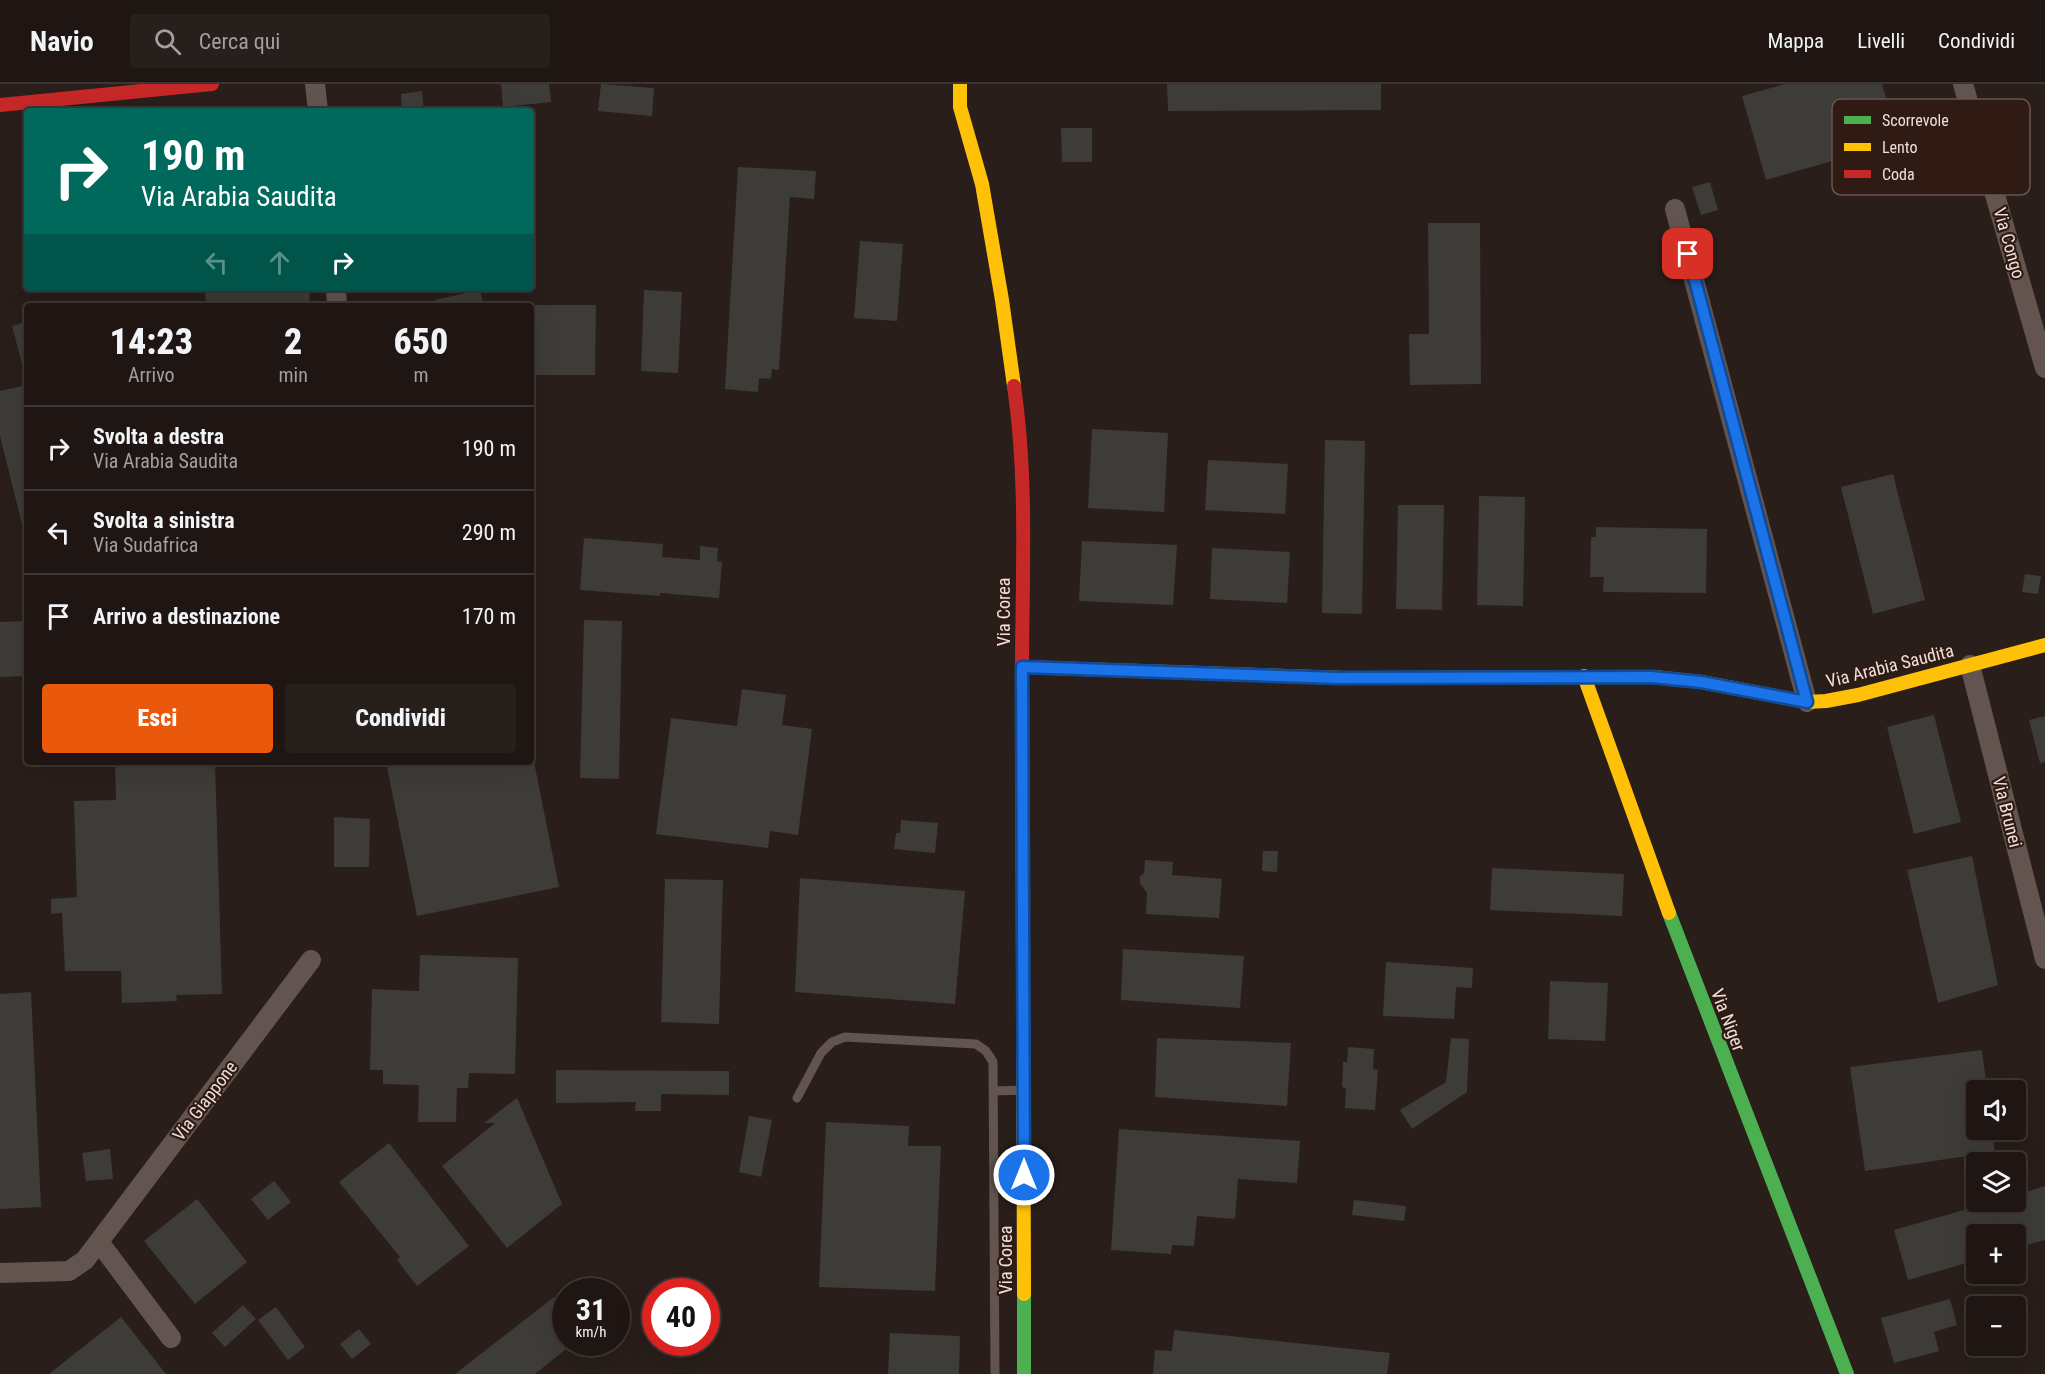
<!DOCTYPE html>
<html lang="it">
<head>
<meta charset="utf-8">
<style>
  body { margin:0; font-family:"Roboto Condensed",sans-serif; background:#271f1c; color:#f1f3f6; height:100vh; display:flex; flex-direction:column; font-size:22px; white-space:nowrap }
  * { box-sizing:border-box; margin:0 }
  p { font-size:20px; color:#a19fa0 }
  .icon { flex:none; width:33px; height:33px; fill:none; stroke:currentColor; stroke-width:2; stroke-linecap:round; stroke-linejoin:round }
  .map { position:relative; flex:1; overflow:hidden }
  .panel { position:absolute; left:24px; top:219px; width:510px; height:462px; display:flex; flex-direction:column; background:#1f1613; border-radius:6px; box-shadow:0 6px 24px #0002,0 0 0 2px #3c3533 }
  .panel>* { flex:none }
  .guide { position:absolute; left:24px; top:24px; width:510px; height:183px; border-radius:6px; box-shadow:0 6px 24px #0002,0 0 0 2px #3c3533; background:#00695c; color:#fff; overflow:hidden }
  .controls { position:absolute; left:1966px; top:996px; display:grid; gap:12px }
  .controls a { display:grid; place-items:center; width:60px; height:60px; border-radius:6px; background:#1f1613; box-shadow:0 6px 24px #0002,0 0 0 2px #3c3533; font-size:30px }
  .speed { position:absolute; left:552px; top:1194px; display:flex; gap:12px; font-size:30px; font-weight:700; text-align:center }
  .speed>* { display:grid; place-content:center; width:78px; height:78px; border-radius:50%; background:#1f1613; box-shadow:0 6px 24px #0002,0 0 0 2px #3c3533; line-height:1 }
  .speed small { font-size:15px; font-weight:400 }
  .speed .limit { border:9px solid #d22; background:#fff; color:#111 }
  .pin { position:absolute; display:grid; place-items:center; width:51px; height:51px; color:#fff; margin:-26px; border-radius:12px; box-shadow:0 3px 9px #0006 }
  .me { position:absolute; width:66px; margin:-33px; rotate:0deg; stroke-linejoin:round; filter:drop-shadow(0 0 4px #0008) }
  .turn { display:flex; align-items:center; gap:21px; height:126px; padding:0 18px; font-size:27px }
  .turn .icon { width:78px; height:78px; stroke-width:2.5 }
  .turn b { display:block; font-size:42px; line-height:51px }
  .lanes { display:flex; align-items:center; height:57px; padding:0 18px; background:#0003; justify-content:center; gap:30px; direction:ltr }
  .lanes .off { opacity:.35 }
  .eta { display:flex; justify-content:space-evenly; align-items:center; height:102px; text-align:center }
  .eta b { font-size:36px; font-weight:800; line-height:42px }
  .cta { display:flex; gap:12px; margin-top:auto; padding:12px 18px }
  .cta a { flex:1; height:69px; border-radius:6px; background:#ea580c; color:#fff; font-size:24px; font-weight:800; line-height:69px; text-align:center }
  .cta a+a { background:#271f1c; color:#f1f3f6 }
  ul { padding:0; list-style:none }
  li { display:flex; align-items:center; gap:18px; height:84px; padding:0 18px; border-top:2px solid #3c3533 }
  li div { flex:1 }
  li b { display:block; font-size:22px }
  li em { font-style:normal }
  header { display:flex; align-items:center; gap:36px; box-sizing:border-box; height:84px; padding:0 30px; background:#1f1613; border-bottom:2px solid #3c3533 }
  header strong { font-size:28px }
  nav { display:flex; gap:33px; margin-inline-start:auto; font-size:21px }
  .search { width:420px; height:54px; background:#271f1c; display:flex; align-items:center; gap:15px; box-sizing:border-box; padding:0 21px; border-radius:6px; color:#a19fa0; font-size:22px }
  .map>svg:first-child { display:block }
</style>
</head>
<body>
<header>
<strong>Navio</strong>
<div class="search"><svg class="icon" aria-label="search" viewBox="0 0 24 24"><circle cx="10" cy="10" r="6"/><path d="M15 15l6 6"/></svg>Cerca qui</div>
<nav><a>Mappa</a><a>Livelli</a><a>Condividi</a></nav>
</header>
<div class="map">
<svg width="2045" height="1290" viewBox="0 0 2045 1290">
  <rect width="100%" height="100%" fill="#291e19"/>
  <path fill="#3e3c38" d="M501 0H549L551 18 503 23Z
    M601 0 654 4 652 32 598 27Z
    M1167 0H1381V26L1168 27Z
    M1785 0H1882L1899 58 1766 96 1742 12Z
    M422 7 424 27H402L401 10Z
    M1061 44H1092V78H1062Z
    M738 83 816 87 814 115 790 113 779 286 772 285 771 295 759 294 758 308 725 305Z
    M1710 98 1718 126 1701 131 1692 103Z
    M1428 139H1480L1481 300 1410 301 1409 250H1429Z
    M860 157 903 160 897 237 854 234Z
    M205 204H309L310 222H206Z
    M480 206 484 222H435V216Z
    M644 206 682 208 678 289 641 287Z
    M534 221H596L595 291H534Z
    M27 238V279L22 280 12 242Z
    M27 301V440H22L0 352V307Z
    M1092 345 1168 349 1164 428 1088 424Z
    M1325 356 1365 357 1362 530 1322 529Z
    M1208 376 1288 380 1285 430 1205 426Z
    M1893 390 1925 516 1873 530 1841 403Z
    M1479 412 1525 413 1523 522 1477 521Z
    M1398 421H1444L1442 526 1396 525Z
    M1596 443 1707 445 1706 509 1603 508 1604 493H1590L1591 453H1596Z
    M584 454 663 460 662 473 700 476V462L718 464 717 477 722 478 719 514 660 509V512L580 506Z
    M1082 457 1177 461 1173 521 1079 517Z
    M1212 464 1290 468 1287 519 1210 515Z
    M2025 490 2041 492 2038 510 2022 508Z
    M584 536 622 537 619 695 580 694Z
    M27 537V592L0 593V538Z
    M742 605 786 611 782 641 812 645 798 751 770 747 768 764 656 750 671 634 737 642Z
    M1934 631 1961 738 1914 750 1887 643Z
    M2045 632V678L2040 679 2029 636Z
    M115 678H215L222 910 176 911 177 917 122 919 121 887H65L62 829 51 830V815L77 813 74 717 116 716Z
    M386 678H534L559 803 417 832Z
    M334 733 370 735 369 783H334Z
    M901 736 938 739 935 769 894 765 896 749H900Z
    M1263 767H1278L1277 788 1262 787Z
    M1972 772 1998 901 1938 919 1907 786Z
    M1145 776 1173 778 1172 791 1222 795 1219 834 1146 830 1147 809 1140 799V792L1144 789Z
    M1492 784 1624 790 1622 832 1490 826Z
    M800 794 965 807 955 920 795 908Z
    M665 795 723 796 719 940 661 938Z
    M1123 865 1244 872 1240 924 1121 916Z
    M420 871 518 874 515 990 469 989 468 1004H457L456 1038H418L419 1001 383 1000V986H370L372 905 419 907Z
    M1386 878 1473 884 1472 904 1456 903 1454 935 1383 932Z
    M1550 897 1608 899 1605 957 1548 955Z
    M31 908 41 1123 0 1125V910Z
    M1157 954 1291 959 1287 1022 1155 1013Z
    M1451 954 1469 955 1467 1008 1412 1045 1400 1026 1446 998Z
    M1348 963 1374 965 1373 985 1378 986 1375 1026 1345 1024 1346 1004 1342 1003 1343 978H1347Z
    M1982 966 1987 1006H1977V1046H1992L1995 1068 1865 1087 1850 983Z
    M556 986 729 987V1011L661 1010V1027H635L636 1018 556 1019Z
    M517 1014 562 1120 507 1164 442 1082 495 1039H484Z
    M749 1032 772 1036 761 1093 739 1088Z
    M826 1038 909 1042 908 1062H941L935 1207 819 1203Z
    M1119 1045 1300 1057 1297 1099 1238 1095 1235 1135 1197 1132 1194 1162 1172 1161 1171 1170 1111 1166Z
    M389 1059 469 1162 417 1202 397 1176 400 1173 339 1098Z
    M110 1065 113 1095 86 1097 82 1069Z
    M274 1097 291 1118 268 1136 251 1115Z
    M2045 1102V1156L2016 1164V1150H1977V1176L1908 1196 1894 1146 1992 1118H2016V1111Z
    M197 1115 247 1178 195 1220 144 1157Z
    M1354 1116 1406 1122 1404 1137 1352 1131Z
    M554 1213 566 1228V1265L535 1290H455Z
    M1950 1215 1957 1241 1934 1248 1939 1267 1894 1279 1881 1234Z
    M243 1221 256 1235 225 1263 212 1249Z
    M276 1223 305 1263 288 1276 258 1236Z
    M121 1233 166 1290H49Z
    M359 1245 371 1260 352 1275 340 1260Z
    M1174 1246 1390 1269 1387 1290H1153L1155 1266 1172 1267Z
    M890 1249 960 1252 959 1290H888Z"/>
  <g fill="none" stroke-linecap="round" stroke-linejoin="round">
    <path stroke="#63544f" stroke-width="9" d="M993 1007 1022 1006
      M797 1014 821 969 832 958 845 953 976 960 986 967 993 978 995 1290"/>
    <path stroke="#63544f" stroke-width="20" d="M315 0 318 27
      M1963 0 2045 284
      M1675 125 1807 618
      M336 204 337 222
      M1970 581 2045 875
      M99 1158 171 1254
      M0 1189 69 1187 85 1176 311 876"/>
    <path stroke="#4caf50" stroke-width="14" d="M1022 589 1023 891
      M1344 594 1653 593
      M1669 829 1847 1290
      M1024 1210V1290"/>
    <path stroke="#ffc107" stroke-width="14" d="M960 0V23L982 100 1002 216 1014 302
      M1022 583 1344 594
      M1584 592 1669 829
      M1653 593 1701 598 1807 618 1826 617 1858 611 2045 561
      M1023 891 1024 1210"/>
    <path stroke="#c62828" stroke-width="14" d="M0 21 212 0
      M1014 302C1028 397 1022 494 1022 589"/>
  </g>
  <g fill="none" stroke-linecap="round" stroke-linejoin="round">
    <g stroke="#114b97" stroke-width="15">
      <path id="route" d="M1024 1091 1022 583 1338 594 1651 593 1701 598 1807 618 1688 170"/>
    </g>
    <use href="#route" stroke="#1a73e8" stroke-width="10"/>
  </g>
  <g text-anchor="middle" stroke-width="4.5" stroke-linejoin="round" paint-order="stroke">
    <g font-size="18" fill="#eee0da" stroke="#2f1b13">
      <text transform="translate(2009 159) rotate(74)" y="6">Via Congo</text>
      <text transform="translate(1004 528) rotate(-90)" y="6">Via Corea</text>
      <text transform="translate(1890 582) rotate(-14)" y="6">Via Arabia Saudita</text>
      <text transform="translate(2007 728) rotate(76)" y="6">Via Brunei</text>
      <text transform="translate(1728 936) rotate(69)" y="6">Via Niger</text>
      <text transform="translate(205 1017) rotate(-53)" y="6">Via Giappone</text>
      <text transform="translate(1006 1176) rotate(-90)" y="6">Via Corea</text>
    </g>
  </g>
  <rect x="1832" y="15" width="198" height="96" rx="9" fill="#2f1b13" stroke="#68564f" stroke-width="1.5"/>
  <rect x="1844" y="32" width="27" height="8" fill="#4caf50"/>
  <rect x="1844" y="59" width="27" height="8" fill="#ffc107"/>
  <rect x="1844" y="86" width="27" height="8" fill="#c62828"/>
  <g font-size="16" fill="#eee0da">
    <text x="1882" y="42">Scorrevole</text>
    <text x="1882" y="69">Lento</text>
    <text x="1882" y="96">Coda</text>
  </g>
</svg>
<div class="controls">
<a><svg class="icon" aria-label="sound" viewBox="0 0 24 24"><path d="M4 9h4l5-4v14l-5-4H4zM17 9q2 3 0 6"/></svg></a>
<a><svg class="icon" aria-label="layers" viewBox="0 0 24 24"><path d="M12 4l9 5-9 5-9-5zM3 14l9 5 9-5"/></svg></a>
<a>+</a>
<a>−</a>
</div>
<div class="speed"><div>31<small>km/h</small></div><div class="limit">40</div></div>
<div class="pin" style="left:1688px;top:170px;background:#d93025"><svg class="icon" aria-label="arrive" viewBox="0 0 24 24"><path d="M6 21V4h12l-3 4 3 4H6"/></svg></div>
<svg class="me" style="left:1024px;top:1091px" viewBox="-20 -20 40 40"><circle r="17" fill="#1a73e8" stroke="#fff" stroke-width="3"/><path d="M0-11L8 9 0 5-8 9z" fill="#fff"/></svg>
<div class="guide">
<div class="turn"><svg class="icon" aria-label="right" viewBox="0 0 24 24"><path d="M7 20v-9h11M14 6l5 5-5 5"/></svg><div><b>190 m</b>Via Arabia Saudita</div></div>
<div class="lanes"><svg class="icon off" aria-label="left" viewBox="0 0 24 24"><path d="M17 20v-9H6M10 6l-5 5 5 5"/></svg><svg class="icon off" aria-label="ahead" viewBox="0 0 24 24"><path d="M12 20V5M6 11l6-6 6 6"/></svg><svg class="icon" aria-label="right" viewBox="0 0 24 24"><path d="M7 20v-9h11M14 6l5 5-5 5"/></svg></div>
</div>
<section class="panel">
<div class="eta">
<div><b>14:23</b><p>Arrivo</p></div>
<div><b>2</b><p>min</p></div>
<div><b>650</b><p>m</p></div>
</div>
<ul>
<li><svg class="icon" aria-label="right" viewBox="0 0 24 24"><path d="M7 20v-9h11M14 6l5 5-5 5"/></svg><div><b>Svolta a destra</b><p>Via Arabia Saudita</p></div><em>190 m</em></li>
<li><svg class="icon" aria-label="left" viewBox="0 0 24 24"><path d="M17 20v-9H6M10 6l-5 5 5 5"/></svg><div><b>Svolta a sinistra</b><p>Via Sudafrica</p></div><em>290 m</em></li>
<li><svg class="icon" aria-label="arrive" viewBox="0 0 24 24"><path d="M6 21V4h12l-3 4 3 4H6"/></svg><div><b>Arrivo a destinazione</b></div><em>170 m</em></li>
</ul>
<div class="cta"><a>Esci</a><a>Condividi</a></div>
</section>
</div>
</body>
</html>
